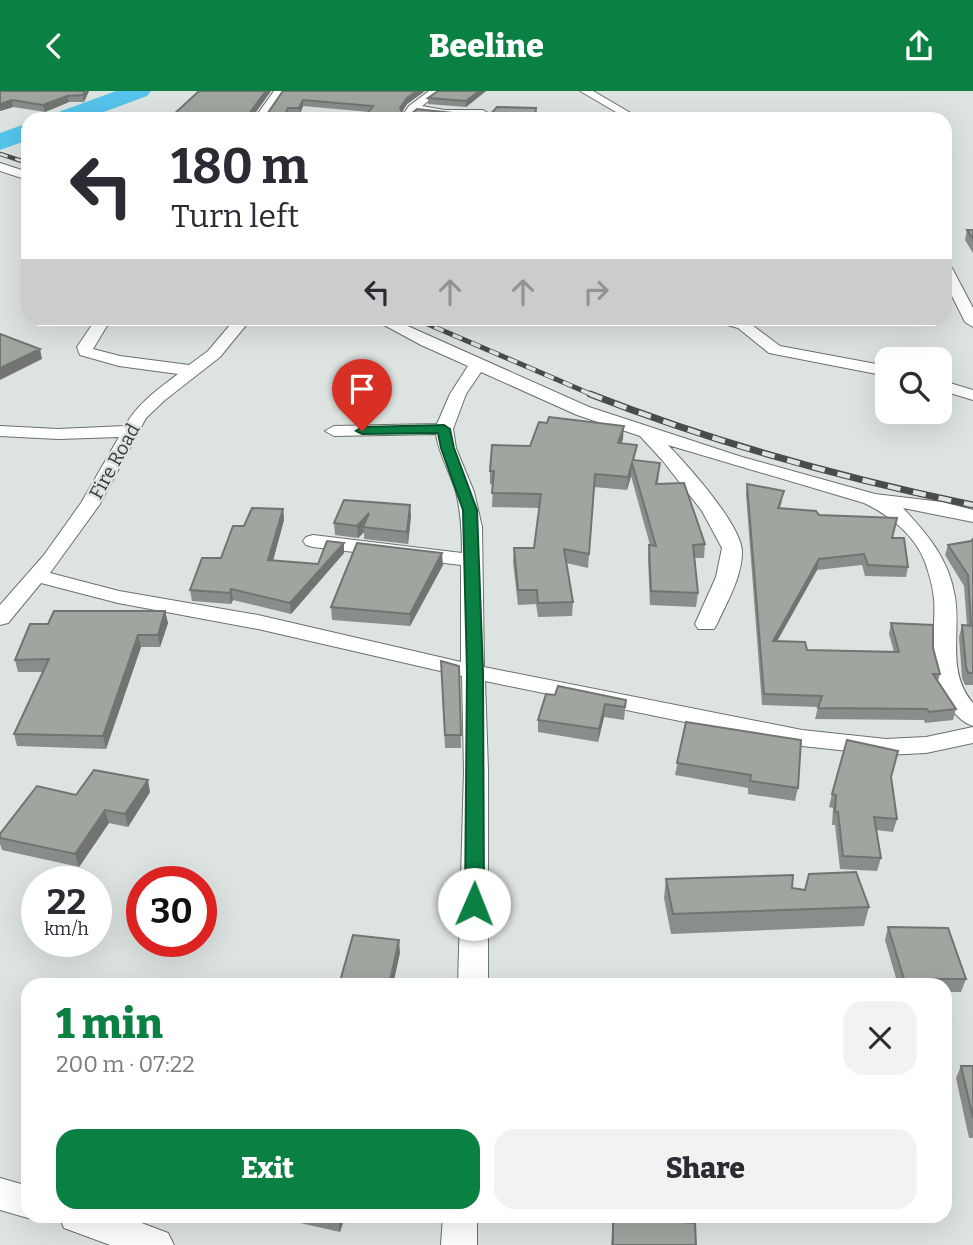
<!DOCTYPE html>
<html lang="en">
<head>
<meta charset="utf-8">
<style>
  body { margin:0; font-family:Bitter,serif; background:#f2f2f3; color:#2b2b33; height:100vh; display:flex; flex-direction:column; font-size:26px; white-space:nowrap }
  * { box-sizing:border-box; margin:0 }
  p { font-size:23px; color:#7c7c81 }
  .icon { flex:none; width:38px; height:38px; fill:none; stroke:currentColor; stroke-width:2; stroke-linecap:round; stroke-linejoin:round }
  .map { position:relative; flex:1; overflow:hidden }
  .details { position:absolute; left:21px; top:887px; width:931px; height:245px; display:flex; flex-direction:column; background:#fff; border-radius:21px; box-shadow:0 7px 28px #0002 }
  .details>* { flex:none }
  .guide { position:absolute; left:21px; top:21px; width:931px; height:214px; border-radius:21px; box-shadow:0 7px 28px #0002; background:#fff; color:#2b2b33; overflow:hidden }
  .tools { position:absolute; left:875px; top:256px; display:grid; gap:14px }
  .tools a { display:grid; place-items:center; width:77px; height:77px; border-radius:14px; background:#fff; box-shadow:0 7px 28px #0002; font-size:35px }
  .speed { position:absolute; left:21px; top:775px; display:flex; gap:14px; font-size:35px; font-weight:700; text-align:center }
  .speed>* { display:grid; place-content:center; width:91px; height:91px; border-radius:50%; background:#fff; box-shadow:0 7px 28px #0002; line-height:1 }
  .speed small { font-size:18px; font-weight:400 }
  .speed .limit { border:10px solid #d22; background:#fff; color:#111 }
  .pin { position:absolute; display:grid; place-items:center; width:60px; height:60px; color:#fff; margin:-72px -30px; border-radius:50% 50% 50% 0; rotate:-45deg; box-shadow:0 0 7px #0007 }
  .pin .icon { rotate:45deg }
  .me { position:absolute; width:77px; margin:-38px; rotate:1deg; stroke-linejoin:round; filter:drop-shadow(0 0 5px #0008) }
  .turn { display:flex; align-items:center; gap:24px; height:147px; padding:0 35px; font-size:32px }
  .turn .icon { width:91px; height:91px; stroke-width:2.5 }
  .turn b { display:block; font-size:49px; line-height:60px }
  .lanes { display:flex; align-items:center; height:66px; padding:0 35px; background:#0003; justify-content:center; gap:35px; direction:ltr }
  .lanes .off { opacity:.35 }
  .round { display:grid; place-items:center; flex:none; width:74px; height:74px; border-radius:21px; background:#f2f2f3 }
  .summary { display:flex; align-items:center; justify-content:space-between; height:119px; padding:0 35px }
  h1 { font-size:42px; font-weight:800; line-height:52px; color:#0b8043 }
  .primary-button { display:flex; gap:14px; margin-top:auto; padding:14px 35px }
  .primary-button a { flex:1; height:80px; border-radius:21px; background:#0b8043; color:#fff; font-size:28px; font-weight:800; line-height:80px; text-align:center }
  .primary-button a+a { background:#f2f2f3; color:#2b2b33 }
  header { display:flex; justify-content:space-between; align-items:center; height:91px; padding:0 35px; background:#0b8043; color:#fff; font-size:32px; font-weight:800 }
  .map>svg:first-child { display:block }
</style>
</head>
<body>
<header><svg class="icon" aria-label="back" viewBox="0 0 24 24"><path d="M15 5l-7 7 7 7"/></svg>Beeline<svg class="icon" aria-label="share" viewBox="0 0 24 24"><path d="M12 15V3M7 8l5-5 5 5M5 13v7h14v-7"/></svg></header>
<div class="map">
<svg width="973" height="1154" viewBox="0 0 973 1154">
  <rect width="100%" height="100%" fill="#dce3e0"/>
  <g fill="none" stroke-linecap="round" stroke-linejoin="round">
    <path fill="#55c4ec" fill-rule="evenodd" d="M116 0H151L147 5 85 28H49L53 23Z
      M28 32V49L0 59V42Z"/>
    <g stroke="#6b716e" stroke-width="2">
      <path id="minor" d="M274 0H284L265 28H254Z
        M429 0H441L422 15 444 19H483L488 22 483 25H444L416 21 411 27H403L402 25 409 15Z
        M580 0H593L641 28H628Z
        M0 72 28 81V89L0 80Z
        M945 173 952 177 973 217V236L965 231 945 191Z
        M96 228H111L93 258 120 265 189 274 208 260 235 228H251L220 266 165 309 146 327 100 413 50 482 119 500 258 524 461 571V474L313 456 306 454 303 450 306 446 313 444 462 462C462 441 461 421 456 401 450 381 439 364 436 343L334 345 325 340 334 335 437 333 450 303 468 275 421 254 373 228H392L589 316 742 366 875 403 942 411 973 419V431L903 417C928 444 949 468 955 506 961 542 946 581 973 612V635C950 628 935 591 933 568 931 549 936 528 934 508 933 497 929 482 925 471 915 444 889 424 864 412L668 354C687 374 742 434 742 461 742 486 727 511 717 533L714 538H698L695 533 716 486 722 457 702 420 663 370 640 345 577 324 481 281 466 303 453 338 456 357 474 401 482 436 484 576 802 639 886 648 926 646 973 636V652L926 662 886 664 802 655 485 590 488 679V894H458L464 679 462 585 258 538 118 512 41 492 8 532 0 534V514L44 464 81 412 119 346 58 348 0 345V335L58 338 125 335C137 313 158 298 178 283L119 275 80 264 77 256Z
        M714 228H737L748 231 780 255 887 275V285L769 262 738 237 717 231Z
        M940 289 973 299V309L940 299Z
        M0 1087 28 1095V1125H33L28 1127 0 1119Z
        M59 1125H123L168 1142 174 1154H110L64 1137Z
        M443 1125H477V1154H441Z"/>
    </g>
    <use href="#minor" fill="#fff" fill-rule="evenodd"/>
    <g stroke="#494c4a" stroke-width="4.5">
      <path id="rail-far2" d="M0 63 28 72"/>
    </g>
    <g stroke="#494c4a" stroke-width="5">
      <path id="rail-far1" d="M416 228 595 305"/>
    </g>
    <g stroke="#494c4a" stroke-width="7">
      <path id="rail" d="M590 303C715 352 842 387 973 414"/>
    </g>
    <use href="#rail-far2" stroke="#dce3e0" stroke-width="2.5" stroke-dasharray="8" stroke-linecap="butt"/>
    <use href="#rail-far1" stroke="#dce3e0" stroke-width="3.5" stroke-dasharray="10" stroke-linecap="butt"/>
    <use href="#rail" stroke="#dce3e0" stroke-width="4.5" stroke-dasharray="13" stroke-linecap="butt"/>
  </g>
  <path fill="#8a8e8a" d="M0 0H100H89L84 11H69L45 21 13 16 0 20Z
    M199 0H271L254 24 267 23 283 0H425L407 13 402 21 403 23H411L417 18 453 22V28H363L369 21 303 15 300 23H288L286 28H157L163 25H172Z
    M438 0H486L466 16 428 13V7Z
    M967 139H973V162L965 149Z
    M623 348 621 352 635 369 660 372 658 392 705 453 704 467H695L698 502 696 516 650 514 648 468 649 454H650L631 385 627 399 594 396 588 477 566 472 573 511 572 525 538 526 536 513 518 514 513 471 514 457H534L539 417 492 416 493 394 490 393V380L530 355Z
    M747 393 782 410 780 417 819 424 892 447 908 476 906 486 865 485 862 474 817 479 777 550 807 559 894 561 889 543 891 532 933 557 940 583 938 590 956 618 953 629 925 632 924 629 815 628 818 616 762 614 746 403Z
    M283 418 284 429 273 470 318 473 344 452V462L291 523 233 509 231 513 192 510 190 499 221 467 244 435Z
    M411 425 408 453 364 448V441L358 447 335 444 334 432Z
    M973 448V594H965L962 587 959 546 962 534 967 535 964 495 945 464 948 454 971 450Z
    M443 474 410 535 332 529 331 516Z
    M165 520 168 532 160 556H141L106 658 17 655 14 643 43 581H18L15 569 48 533Z
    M441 570 459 575 461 657H445Z
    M555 604 626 609 624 629 604 626 598 651 538 641V629Z
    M686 631 798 697 795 710 748 703V697L675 684Z
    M891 686 897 728 893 741 876 739 881 767 877 780 840 778 835 734H832L833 717 829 716 832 703Z
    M150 701 128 736 109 732 79 776 2 759 0 753V743L76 704Z
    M666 788 792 797 869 816 864 835 671 843 664 807Z
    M888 836 966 888 961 901H945V894H898L885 849Z
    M961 975H973V1047H969L956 987Z
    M269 1125H345L340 1141Z
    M613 1126 696 1154H611Z"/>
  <path fill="#717470" d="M85 0H89L84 11 83 4Z
    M266 0H271L252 26 251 20Z
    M417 0H425L407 13 400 24V17L407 7Z
    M479 0H486L466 16V10Z
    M67 5 69 11 45 21 43 14Z
    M12 9 13 16 0 20V13Z
    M303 9V15L300 23 299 17Z
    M288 17V23L286 28H283Z
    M453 22 452 28H445Z
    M40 258 42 268 0 289V277Z
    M624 335 623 348 617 365 618 352Z
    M632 372 631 385 627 399 628 386Z
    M410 414 411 425 408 453 407 441Z
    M283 418 284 429 270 480 268 469Z
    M369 422 363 436 364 441 358 447 357 435Z
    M344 452V462L291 523 290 512Z
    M442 462 443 474 410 535V523Z
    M819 468 817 479 771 561 773 550Z
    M231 498 233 509 231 513 230 502Z
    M165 520 168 532 160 556 158 544Z
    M138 544 141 556 106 658 103 645Z
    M605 613 604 626 598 651 599 638Z
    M148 689 150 701 128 736 125 723Z
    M105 719 109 732 79 776 75 763Z
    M399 849 400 862 393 894H389Z
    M338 1125H345L340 1141Z"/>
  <path fill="#a1a5a0" stroke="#717470" stroke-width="2" d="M0 0H85L83 4 67 5 43 14 12 9 0 13Z
    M199 0H266L251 20 252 24 267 23 283 0H417L407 7 400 17 403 23H411L417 18 453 22 445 28H363L373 15 303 9 299 17H288L283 28H157L163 25H172Z
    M438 0H479L466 10 428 7Z
    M497 16 536 17 535 28H486Z
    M967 139H973V148Z
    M0 243 40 258 0 277Z
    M549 326 624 335 618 352 637 354 633 369 660 372 656 393 684 392 705 453 693 454 698 502 651 500 649 454 656 455 632 372 628 386 595 383 589 463 564 458 573 511 538 512 537 499H518L514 457H534L541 403 492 402 494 380H490L492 354 530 355 539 331 547 332Z
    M747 393 784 400 778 417 816 420 819 424 897 427 892 447H904L908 476 868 474 864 463 819 468 773 550 805 551 807 559 899 561 891 532 933 534V557L940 583H933L956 618 929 621 927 618 818 617 822 605 764 603Z
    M344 409 410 414 407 441 363 436 369 422 357 435 334 432Z
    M252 417 283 418 268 469 318 473 327 450 344 452 290 512 231 498 230 502 190 499 202 467H221L233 435H244Z
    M973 448V582H968L966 575 962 534 971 535 968 484 948 454 971 450Z
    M357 452 442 462 410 523 331 516Z
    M54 520H165L158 544H138L103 645 14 643 49 568 15 569 30 533H48Z
    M441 570 459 575 461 644H445Z
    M558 595 626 609 625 616 605 613 599 638 538 629 546 603 555 604Z
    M686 631 801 649 798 697 750 690 751 684 677 672Z
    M847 649 898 660 891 686 897 728 874 726 881 767 843 765 838 721H835L836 704 832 703Z
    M94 679 148 689 125 723 105 719 75 763 0 747V743L37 695 76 704Z
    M856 781 869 816 673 823 666 788 793 784 792 797 805 799 809 783Z
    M888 836 948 837 966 888H904Z
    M353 844 399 849 389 894H339Z
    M961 975H973V1027Z
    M613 1126 695 1132 696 1154H613Z"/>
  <path fill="#0b8043" stroke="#07532c" stroke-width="2" d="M444 334 450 338 454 357 477 419 483 581 484 813 481 819 474 821 467 819 465 813 467 581 463 419 441 357 438 342 362 343 356 340 362 336Z"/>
  <g text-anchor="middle" stroke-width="5" stroke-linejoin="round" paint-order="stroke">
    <g font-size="19" fill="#363937" stroke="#dce3e0">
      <text transform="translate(114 370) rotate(-61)" y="7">Fire Road</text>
    </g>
  </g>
</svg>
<div class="tools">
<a><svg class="icon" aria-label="search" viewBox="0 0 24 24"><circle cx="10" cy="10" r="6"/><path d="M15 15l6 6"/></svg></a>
</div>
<div class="speed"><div>22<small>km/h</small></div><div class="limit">30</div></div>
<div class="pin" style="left:362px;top:340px;background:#d93025"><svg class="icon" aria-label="arrive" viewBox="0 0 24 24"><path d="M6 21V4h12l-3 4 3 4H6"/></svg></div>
<svg class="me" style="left:474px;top:813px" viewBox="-20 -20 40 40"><circle r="19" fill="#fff"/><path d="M0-13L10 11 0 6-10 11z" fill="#0b8043"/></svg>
<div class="guide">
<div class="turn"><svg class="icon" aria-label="left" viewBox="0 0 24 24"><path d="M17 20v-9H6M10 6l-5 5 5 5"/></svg><div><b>180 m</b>Turn left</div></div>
<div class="lanes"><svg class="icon" aria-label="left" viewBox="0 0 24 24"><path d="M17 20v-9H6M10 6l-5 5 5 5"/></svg><svg class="icon off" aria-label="ahead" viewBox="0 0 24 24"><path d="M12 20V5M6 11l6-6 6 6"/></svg><svg class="icon off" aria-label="ahead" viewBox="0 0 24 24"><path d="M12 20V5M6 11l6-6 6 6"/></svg><svg class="icon off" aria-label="right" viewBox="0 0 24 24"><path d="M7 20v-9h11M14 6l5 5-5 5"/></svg></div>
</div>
<section class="details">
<div class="summary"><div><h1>1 min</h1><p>200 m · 07:22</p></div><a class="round"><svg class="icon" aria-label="close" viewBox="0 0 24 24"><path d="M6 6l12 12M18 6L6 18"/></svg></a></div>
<div class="primary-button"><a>Exit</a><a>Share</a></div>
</section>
</div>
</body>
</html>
